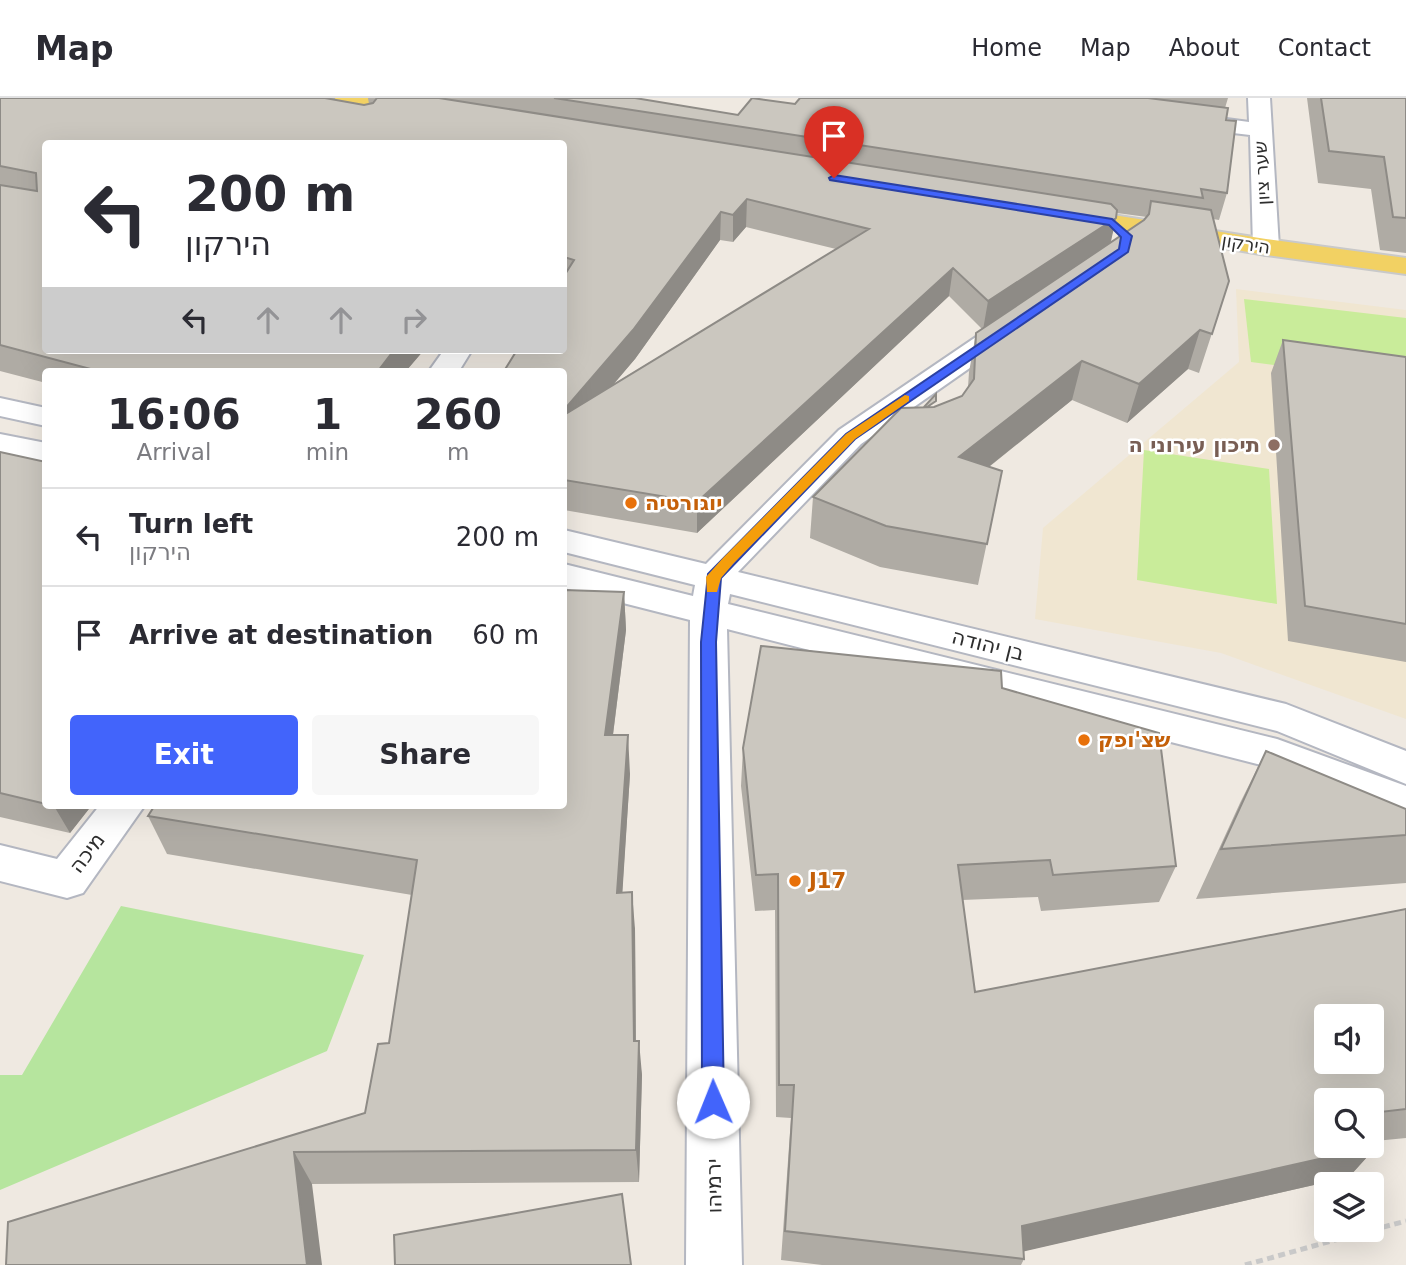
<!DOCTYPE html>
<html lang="en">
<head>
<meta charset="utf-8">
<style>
  body { margin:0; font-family:"DejaVu Sans",Heebo,sans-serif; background:#f7f7f7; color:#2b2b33; height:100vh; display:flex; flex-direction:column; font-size:26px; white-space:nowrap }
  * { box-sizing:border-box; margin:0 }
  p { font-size:23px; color:#7c7c81 }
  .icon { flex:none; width:38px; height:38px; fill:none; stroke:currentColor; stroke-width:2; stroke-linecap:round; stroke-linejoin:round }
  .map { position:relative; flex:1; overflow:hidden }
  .side { position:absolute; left:42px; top:270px; width:525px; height:441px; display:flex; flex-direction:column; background:#fff; border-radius:7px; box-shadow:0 7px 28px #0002 }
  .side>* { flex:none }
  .top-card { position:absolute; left:42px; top:42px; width:525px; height:214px; border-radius:7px; box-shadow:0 7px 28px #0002; background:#fff; color:#2b2b33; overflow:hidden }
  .buttons { position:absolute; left:1314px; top:906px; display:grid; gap:14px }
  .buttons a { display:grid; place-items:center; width:70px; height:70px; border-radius:7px; background:#fff; box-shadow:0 7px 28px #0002; font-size:35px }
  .pin { position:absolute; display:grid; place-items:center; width:60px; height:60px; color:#fff; margin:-72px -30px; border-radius:50% 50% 50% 0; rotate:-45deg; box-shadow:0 0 7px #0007 }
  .pin .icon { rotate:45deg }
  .me { position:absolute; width:77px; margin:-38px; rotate:359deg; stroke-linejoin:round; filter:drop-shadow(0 0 5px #0008) }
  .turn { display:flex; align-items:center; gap:24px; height:147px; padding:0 28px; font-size:32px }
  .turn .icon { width:91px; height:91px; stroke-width:2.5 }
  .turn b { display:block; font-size:49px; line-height:60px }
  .lanes { display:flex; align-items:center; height:66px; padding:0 28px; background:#0003; justify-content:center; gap:35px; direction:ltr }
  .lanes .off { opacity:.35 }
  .eta { display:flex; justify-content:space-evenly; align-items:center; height:119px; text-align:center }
  .eta b { font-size:42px; font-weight:800; line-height:49px }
  .primary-button { display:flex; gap:14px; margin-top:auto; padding:14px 28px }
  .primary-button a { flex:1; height:80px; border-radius:7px; background:#4264fb; color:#fff; font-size:28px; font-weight:800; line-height:80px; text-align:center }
  .primary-button a+a { background:#f7f7f7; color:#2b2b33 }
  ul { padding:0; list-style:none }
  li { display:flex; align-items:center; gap:21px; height:98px; padding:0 28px; border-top:2px solid #e1e1e2 }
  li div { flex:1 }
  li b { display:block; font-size:26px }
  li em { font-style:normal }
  header { display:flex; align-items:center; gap:42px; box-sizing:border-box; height:98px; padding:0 35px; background:#fff; border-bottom:2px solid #e1e1e2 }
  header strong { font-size:33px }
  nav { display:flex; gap:38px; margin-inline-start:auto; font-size:24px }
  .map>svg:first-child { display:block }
</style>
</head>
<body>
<header>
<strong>Map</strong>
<nav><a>Home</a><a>Map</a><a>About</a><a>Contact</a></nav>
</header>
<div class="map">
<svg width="1406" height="1167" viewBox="0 0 1406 1167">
  <rect width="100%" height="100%" fill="#efe9e1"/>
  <path fill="#f0e6d1" d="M1236 191 1406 212V621L1221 555 1035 521 1043 430 1239 264Z"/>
  <path fill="#b6e59e" d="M121 808 364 857 327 953 0 1092V977H22Z"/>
  <path fill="#c9ec9a" d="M1244 201 1406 220V284L1251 264Z
    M1144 352 1269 371 1277 506 1137 482Z"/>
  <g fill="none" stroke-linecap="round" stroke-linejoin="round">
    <g stroke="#b4b7c1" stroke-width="4">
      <path id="minor" d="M1248 0H1270L1279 149 1275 154 1266 157 1257 154 1253 149 1250 37 1182 29 1174 27 1171 22 1174 17 1182 15 1249 24Z
        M1014 218 1024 220 1028 226 1024 232 861 346 738 474 1286 606 1406 653V686L1277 633 730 496 728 506 1277 641 1406 688V722L1269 669 727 531 742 1167H686L690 522 564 490V466L693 498 695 487 564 454V432L706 466 839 332 1004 220Z
        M444 252H472L459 273H429Z
        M0 300 46 310V328L0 318Z
        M0 336 46 345V364L0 354Z
        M100 707H145L83 795 67 800 0 783V747L57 761Z"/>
    </g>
    <g stroke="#c9c9c9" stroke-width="4">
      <path id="major" d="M329 0H378L426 8 429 13 426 18 418 19 340 6 333 4Z
        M1062 109 1266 141 1406 160V176L1266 157 1053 121 1050 116 1053 111Z"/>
    </g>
    <path stroke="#c9c9c9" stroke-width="5" stroke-dasharray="7 4.5" stroke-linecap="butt" d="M1372 1132 1406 1123
      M1245 1167 1371 1132"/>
    <use href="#minor" fill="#fff" fill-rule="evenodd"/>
    <use href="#major" fill="#f2d163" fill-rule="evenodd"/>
  </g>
  <path fill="#afaba4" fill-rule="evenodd" d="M0 0H335V2L364 7 369 6 368 0H636L738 17 795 6 800 0H1228L1225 10 1227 95 1219 122 1213 121 1229 183 1199 275 1188 271 1127 325 1072 302 989 369 1002 373 978 487 880 469 810 440 813 399 936 308 962 298 968 289 969 274 976 235 982 231 949 198 697 435 564 412V46L46 252H424L406 273H46V285L0 273ZM1117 115 1147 119 1144 122 1110 145ZM746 129 836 151 612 287 635 261 720 142 733 144Z
    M1307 0H1406V155L1380 152 1371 91 1318 85Z
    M1283 242 1406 259V564L1288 543 1271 275Z
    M0 354 46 364V707H92L70 735 0 719Z
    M624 494 626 532 613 637 630 676 622 795 635 831 636 943 642 977 639 1084 312 1086 6 1167 365 1015 389 945 412 797 167 756 148 718Z
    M761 548 1001 573 1002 590 1159 635 1176 768 1159 804 1041 813 1038 799 962 802 975 894 1406 811V1040L1375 1043 1377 1048 1349 1079 1023 1153 1024 1161 1021 1167H822L781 1162 791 1020 776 1019 775 812 755 813 741 688 743 650ZM1326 919H1372V964H1326ZM1326 1003H1372V1048H1326Z
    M1266 653 1406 711V785L1196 801 1240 705Z"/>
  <path fill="#8e8b86" d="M747 101 746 129 733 144V117Z
    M721 114 720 142 635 261 564 345V312Z
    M1116 120 1110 148 983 232 988 203Z
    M953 170 949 198 697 435V404Z
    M1200 232 1188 271 1127 325 1139 286Z
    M394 252H424L406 273H378Z
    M1082 263 1072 302 951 399 959 359Z
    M624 494 626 532 608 676 605 637Z
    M628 637 630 676 620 832 617 795Z
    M54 707H92L70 735 54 708Z
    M632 794 635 831 636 977 634 943Z
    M639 943 642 977 639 1084 636 1052Z
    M1377 1048 1349 1079 1008 1157 1022 1128Z
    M294 1054 312 1086 322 1167H307Z"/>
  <path fill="#cbc7bf" stroke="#8e8b86" stroke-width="2" fill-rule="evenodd" d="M0 0H325L364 7 373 5 377 0H439L1111 106 1117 112 1116 120 988 203 953 170 697 404 564 382V317L869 131 747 101 733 117 721 114 633 232 564 312V273H504L517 252H564V178L574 162 564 159V46H46V252H394L378 273H98L0 247V87L37 93 36 75 0 68Z
    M554 0H635L738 17 752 0 795 6 800 0H1148L1228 10 1226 22 1236 23 1227 95 1201 91 1203 100Z
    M1321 0H1406V120L1393 119 1384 59 1329 53Z
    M1151 103 1211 112 1229 183 1212 236 1200 232 1139 286 1082 263 959 359 1002 373 987 446 886 428 813 399 901 310 934 309 962 298 974 281 976 235 1144 122 1149 116Z
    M1283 242 1406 259V526L1305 508Z
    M936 296V303L927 309H924Z
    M0 354 46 364V706L0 695Z
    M564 492 624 494 605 637H628L617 795 632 794 634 943H639L636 1052 294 1054 307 1167H6L8 1124 365 1015 378 946 389 945 417 762 148 718 155 707H564Z
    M761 548 1001 573 1002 590 1159 635 1176 768 1053 777 1050 762 958 767 975 894 1406 811V1011L1372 1015V1003H1326V1048H1372V1039L1377 1048 1022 1128 1024 1161 785 1133 794 987H779L778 776 756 777 743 650ZM1326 919H1372V964H1326Z
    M1266 653 1406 711V737L1221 751Z
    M622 1096 631 1167H395L394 1137Z"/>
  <path fill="#4264fb" stroke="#2b41a3" stroke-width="2" d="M834 77 1112 121 1132 138 1128 154 855 341 721 480 716 544 724 1004 720 1012 713 1015 705 1012 702 1004 701 544 708 476 846 336 1119 151 1121 139 1109 127 830 82 829 80Z"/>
  <path fill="#f59e0b" d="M905 297 909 298V303L855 341 733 466 721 480 717 494H707L706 479 723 460 846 336Z"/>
  <circle fill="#8d6e63" stroke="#fff" stroke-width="2.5" cx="1274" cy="347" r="7"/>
  <g fill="#e8710a" stroke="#fff" stroke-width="2.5">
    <circle cx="631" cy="405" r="7"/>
    <circle cx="1084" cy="642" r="7"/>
    <circle cx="795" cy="783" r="7"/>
  </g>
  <g text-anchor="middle" stroke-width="5" stroke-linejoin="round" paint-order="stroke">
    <g font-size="18" fill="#2e2e2e" stroke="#fff">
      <text transform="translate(1262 75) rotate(-93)" y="6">שער ציון</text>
      <text transform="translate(1246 146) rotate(9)" y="6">הירקון</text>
    </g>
    <g font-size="21" font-weight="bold" fill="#785e54" stroke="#fff" text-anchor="end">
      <text x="1260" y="354">תיכון עירוני ה</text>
    </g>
    <g font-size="21" font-weight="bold" fill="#c56008" stroke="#fff" text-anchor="start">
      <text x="645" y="412">יוגורטיה</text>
      <text x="1098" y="649">שצ'ופק</text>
      <text x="809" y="790">J17</text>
    </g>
    <g font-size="21" fill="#2e2e2e" stroke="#fff">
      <text transform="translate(988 547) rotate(14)" y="7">בן יהודה</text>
      <text transform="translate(87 755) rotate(-53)" y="7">מיכה</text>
      <text transform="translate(714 1088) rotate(-91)" y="7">ירמיהו</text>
    </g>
  </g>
</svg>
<div class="buttons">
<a><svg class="icon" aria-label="sound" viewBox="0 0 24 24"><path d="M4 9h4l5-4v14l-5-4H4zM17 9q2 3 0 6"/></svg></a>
<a><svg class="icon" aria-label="search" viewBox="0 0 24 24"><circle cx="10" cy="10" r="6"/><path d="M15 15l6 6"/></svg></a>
<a><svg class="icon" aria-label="layers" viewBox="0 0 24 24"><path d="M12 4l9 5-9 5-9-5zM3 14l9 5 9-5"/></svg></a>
</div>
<div class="pin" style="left:834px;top:80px;background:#d93025"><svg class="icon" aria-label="arrive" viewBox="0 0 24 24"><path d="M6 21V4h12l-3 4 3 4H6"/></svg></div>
<svg class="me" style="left:713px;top:1004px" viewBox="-20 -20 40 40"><circle r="19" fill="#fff"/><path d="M0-13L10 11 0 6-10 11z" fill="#4264fb"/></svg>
<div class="top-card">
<div class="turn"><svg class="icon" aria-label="left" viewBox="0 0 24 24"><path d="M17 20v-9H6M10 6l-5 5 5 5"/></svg><div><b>200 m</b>הירקון</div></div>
<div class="lanes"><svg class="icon" aria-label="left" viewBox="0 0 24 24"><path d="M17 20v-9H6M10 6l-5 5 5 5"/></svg><svg class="icon off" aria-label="ahead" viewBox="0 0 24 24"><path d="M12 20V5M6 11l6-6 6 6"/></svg><svg class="icon off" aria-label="ahead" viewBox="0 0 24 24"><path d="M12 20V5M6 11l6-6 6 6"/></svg><svg class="icon off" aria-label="right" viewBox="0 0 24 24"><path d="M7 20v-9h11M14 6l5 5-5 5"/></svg></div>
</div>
<section class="side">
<div class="eta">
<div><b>16:06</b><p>Arrival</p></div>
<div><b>1</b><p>min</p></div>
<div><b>260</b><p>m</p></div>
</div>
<ul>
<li><svg class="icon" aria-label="left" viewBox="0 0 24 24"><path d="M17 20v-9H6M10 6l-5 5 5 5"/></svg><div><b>Turn left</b><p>הירקון</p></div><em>200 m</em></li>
<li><svg class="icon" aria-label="arrive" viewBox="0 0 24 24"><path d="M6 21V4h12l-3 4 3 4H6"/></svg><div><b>Arrive at destination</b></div><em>60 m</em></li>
</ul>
<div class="primary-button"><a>Exit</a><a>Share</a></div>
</section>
</div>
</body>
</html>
